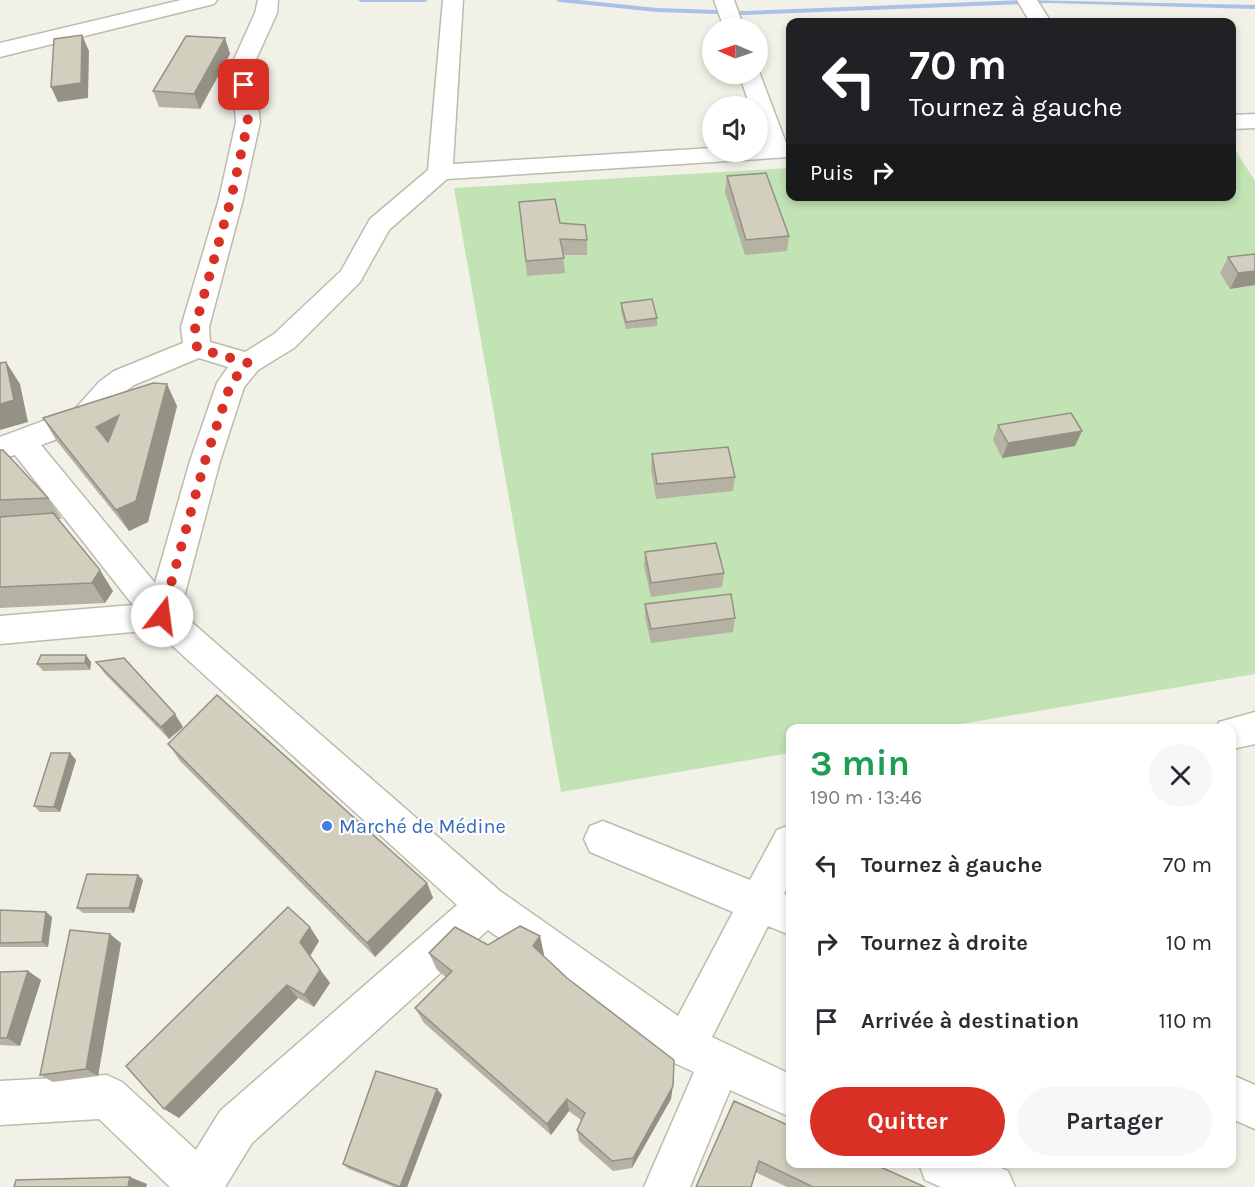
<!DOCTYPE html>
<html lang="fr">
<head>
<meta charset="utf-8">
<style>
  body { margin:0; font-family:Karla,sans-serif; background:#f7f7f7; color:#2b2b33; height:100vh; display:flex; flex-direction:column; font-size:22px; white-space:nowrap }
  * { box-sizing:border-box; margin:0 }
  p { font-size:20px; color:#7c7c81 }
  .icon { flex:none; width:33px; height:33px; fill:none; stroke:currentColor; stroke-width:2; stroke-linecap:round; stroke-linejoin:round }
  .map { position:relative; flex:1; overflow:hidden }
  .side { position:absolute; left:786px; top:724px; width:450px; height:444px; display:flex; flex-direction:column; background:#fff; border-radius:12px; box-shadow:0 3px 9px #0003 }
  .side>* { flex:none }
  .banner { position:absolute; left:786px; top:18px; width:450px; height:183px; border-radius:12px; box-shadow:0 3px 9px #0003; background:#202124; color:#fff; overflow:hidden }
  .needle { width:39px; rotate:272deg }
  .fabs { position:absolute; left:702px; top:18px; display:grid; gap:12px }
  .fabs a { display:grid; place-items:center; width:66px; height:66px; border-radius:50%; background:#fff; box-shadow:0 3px 9px #0003; font-size:30px }
  .pin { position:absolute; display:grid; place-items:center; width:51px; height:51px; color:#fff; margin:-26px; border-radius:12px; box-shadow:0 3px 9px #0006 }
  .me { position:absolute; width:66px; margin:-33px; rotate:15deg; stroke-linejoin:round; filter:drop-shadow(0 0 4px #0008) }
  .turn { display:flex; align-items:center; gap:21px; height:126px; padding:0 24px; font-size:27px }
  .turn .icon { width:78px; height:78px; stroke-width:2.5 }
  .turn b { display:block; font-size:42px; line-height:51px }
  .then { display:flex; align-items:center; height:57px; padding:0 24px; background:#0003; gap:12px; font-size:22px }
  .round { display:grid; place-items:center; flex:none; width:63px; height:63px; border-radius:32px; background:#f7f7f7 }
  .head { display:flex; align-items:center; justify-content:space-between; height:102px; padding:0 24px }
  h1 { font-size:36px; font-weight:700; line-height:45px; color:#1e9e55 }
  .button { display:flex; gap:12px; margin-top:auto; padding:12px 24px }
  .button a { flex:1; height:69px; border-radius:36px; background:#d93025; color:#fff; font-size:24px; font-weight:700; line-height:69px; text-align:center }
  .button a+a { background:#f7f7f7; color:#2b2b33 }
  ul { padding:0; list-style:none }
  li { display:flex; align-items:center; gap:18px; height:78px; padding:0 24px }
  li div { flex:1 }
  li b { display:block; font-size:22px }
  li em { font-style:normal }
  .map>svg:first-child { display:block }
</style>
</head>
<body>
<div class="map">
<svg width="1255" height="1187" viewBox="0 0 1255 1187">
  <rect width="100%" height="100%" fill="#f2f1e8"/>
  <path fill="#c2e3b4" d="M1232 145 1255 181V674L932 729H790V753L561 792 454 188 790 168V196H1232Z"/>
  <g fill="none" stroke-linecap="round" stroke-linejoin="round">
    <path fill="#a9c0e9" fill-rule="evenodd" d="M358 0H428L425 2H361Z
      M556 0H579L657 8 745 11 1024 0 1255 5V9L1049 3 745 15 657 12 559 2Z"/>
    <g stroke="#bdbbab" stroke-width="3">
      <path id="minor" d="M181 0H217L214 4 0 57V43Z
        M258 0H278L277 13 253 66 260 122 243 199 209 327 210 342 245 352 274 334 341 271 370 219 428 170 443 0H463L453 164 712 148V152H758V145H763L758 129V106H750L739 74H758V69L786 143H790V157L447 179 389 230 360 282 294 348 258 370 244 387 220 461 180 612 500 891 678 1016 733 912 590 852 584 839 590 826 603 821 750 880 777 830 790 825V881L784 894 790 897V935L768 926 712 1037 790 1074V1117L730 1090 690 1187H644L694 1072 670 1061 488 930 252 1143 225 1187H170L99 1119 0 1125V1081L107 1075 122 1082 196 1150 220 1111 457 905 155 630 0 644V616L133 605 15 455 0 459V437L75 409 99 382 114 371 183 343 181 327 219 199 236 122 231 66 255 13ZM199 358 228 367 217 383 190 461 155 583 41 445 95 425 119 396 134 385Z
        M714 0H734L744 28H724Z
        M1017 0H1037L1051 22H1030Z
        M1255 114V128L1232 129V115Z
        M1255 712V744L1232 749V729H1216L1219 722Z
        M1232 1075 1255 1085V1129L1232 1119Z
        M919 1164H992L1008 1171 1015 1187H941L925 1180Z"/>
    </g>
    <use href="#minor" fill="#fff" fill-rule="evenodd"/>
  </g>
  <path fill="#b5b2a3" d="M225 38 230 54 200 109 159 107 153 91Z
    M727 176 789 236 787 251 745 255 725 192Z
    M519 202 560 223 587 240V255H563L565 273 527 276Z
    M1255 254 1230 289 1220 273 1228 257Z
    M621 303 657 318V326L626 329 621 311Z
    M177 406 148 522 129 531 56 440 43 418Z
    M998 425 1075 446 1002 458 993 440Z
    M0 450 48 498 62 519H58L113 591 105 603 0 608Z
    M652 454 735 477 733 491 656 499 651 469Z
    M645 552 724 573 722 587 651 597 644 566Z
    M645 604 735 618 733 632 651 643 645 617Z
    M91 662 90 670 43 671 37 664Z
    M96 662 183 727 169 739 106 675Z
    M168 744 427 883 433 898 375 957 181 762Z
    M70 753 76 760 60 812H40L34 806Z
    M143 880 134 913H83L77 908Z
    M0 910 46 912 52 917 48 947H0Z
    M319 941 310 956 330 983 314 1007 298 998 179 1118Z
    M121 943 98 1076 53 1082 40 1075Z
    M488 945 544 954 543 956 671 1099 632 1168 613 1171 579 1141 577 1130 581 1120 569 1111 551 1135 424 1023 415 1008 446 977 437 970 429 953Z
    M28 971 41 980 20 1046 0 1045V972Z
    M437 1089 442 1095 407 1187H394L349 1169 343 1164Z
    M734 1101 925 1187H787L755 1172Z"/>
  <path fill="#949185" d="M82 35 89 51 88 98 58 102 51 87Z
    M225 38 230 54 200 109 194 94Z
    M1255 271V285L1230 289 1238 273Z
    M6 362 20 384 28 422 0 430V404Z
    M167 384 177 406 148 522 129 531 116 510Z
    M119 415 108 449 96 427Z
    M1082 431 1075 446 1002 458 1008 443Z
    M100 570 113 591 105 603 92 583Z
    M86 655 91 662 90 670 85 663Z
    M175 714 183 727 169 739 161 727Z
    M70 753 76 760 60 812 54 807Z
    M138 875 143 880 134 913 129 908Z
    M427 883 433 898 375 957 367 943Z
    M46 912 52 917 48 947 42 942Z
    M310 927 319 941 310 956 330 983 314 1007 304 995 300 942Z
    M110 934 121 943 98 1076 86 1069Z
    M540 936 544 954 536 964 533 946Z
    M28 971 41 980 20 1046 7 1038Z
    M287 985 298 998 179 1118 164 1109Z
    M673 1086 671 1099 632 1168 633 1158Z
    M437 1089 442 1095 407 1187H400Z
    M567 1099 569 1111 551 1135 547 1124Z
    M130 1177 147 1184 146 1187H128Z"/>
  <path fill="#d3cfbe" stroke="#949185" stroke-width="1.5" fill-rule="evenodd" d="M82 35 81 83 51 87 54 39Z
    M186 36 225 38 194 94 153 91Z
    M766 173 789 236 746 240 727 176Z
    M555 199 560 223 585 225 587 240 560 239 564 258 526 261 519 202Z
    M1255 254V271L1238 273 1228 257Z
    M652 299 657 318 626 322 621 303Z
    M6 362 14 400 0 404V363Z
    M153 383 167 384 136 501 116 510 43 418ZM119 415 108 442 96 427Z
    M1071 413 1082 431 1008 443 998 425Z
    M728 447 735 477 657 484 652 454Z
    M0 450H3L48 498 0 500Z
    M53 513 100 570 92 583 0 587V517Z
    M716 543 724 573 651 583 645 552Z
    M731 594 735 618 651 629 645 604Z
    M41 655H86L85 663 37 664Z
    M124 658 175 714 161 727 96 662Z
    M217 695 427 883 367 943 168 744Z
    M51 753H70L54 807 34 806Z
    M87 874 138 875 129 908H77Z
    M288 907 310 927 300 942 320 970 304 995 287 985 164 1109 126 1066Z
    M0 910 46 912 42 942 0 943Z
    M520 926 540 936 533 946 567 978 674 1060 673 1086 633 1158 612 1161 577 1130 585 1113 567 1099 547 1124 415 1008 452 971 429 953 455 927 488 945Z
    M70 930 110 934 86 1069 40 1075Z
    M28 971 7 1038H0V972Z
    M376 1071 437 1089 400 1187 343 1164Z
    M734 1101 790 1126V1164H874L925 1187H813L759 1161 751 1187H696Z
    M130 1177 128 1187H14L16 1180Z"/>
  <g fill="none" stroke-linecap="round" stroke-linejoin="round">
    <path stroke="#d93025" stroke-width="10" stroke-dasharray="0 18" d="M162 616 205 461 231 383 248 363 197 348 195 327 231 199 248 122 244 85"/>
  </g>
  <circle fill="#3f7fe0" stroke="#fff" stroke-width="2" cx="327" cy="826" r="6"/>
  <g text-anchor="middle" stroke-width="4.5" stroke-linejoin="round" paint-order="stroke">
    <g font-size="20" fill="#366cbe" stroke="#fff" text-anchor="start">
      <text x="339" y="833">Marché de Médine</text>
    </g>
  </g>
</svg>
<div class="fabs">
<a><svg class="needle" viewBox="-14 -14 28 28"><path d="M0-13l5 13h-10z" fill="#e53935"/><path d="M0 13l5-13h-10z" fill="#7c7c81"/></svg></a>
<a><svg class="icon" aria-label="sound" viewBox="0 0 24 24"><path d="M4 9h4l5-4v14l-5-4H4zM17 9q2 3 0 6"/></svg></a>
</div>
<div class="pin" style="left:244px;top:85px;background:#d93025"><svg class="icon" aria-label="arrive" viewBox="0 0 24 24"><path d="M6 21V4h12l-3 4 3 4H6"/></svg></div>
<svg class="me" style="left:162px;top:616px" viewBox="-20 -20 40 40"><circle r="19" fill="#fff"/><path d="M0-13L10 11 0 6-10 11z" fill="#d93025"/></svg>
<div class="banner">
<div class="turn"><svg class="icon" aria-label="left" viewBox="0 0 24 24"><path d="M17 20v-9H6M10 6l-5 5 5 5"/></svg><div><b>70 m</b>Tournez à gauche</div></div>
<div class="then">Puis<svg class="icon" aria-label="right" viewBox="0 0 24 24"><path d="M7 20v-9h11M14 6l5 5-5 5"/></svg></div>
</div>
<section class="side">
<div class="head"><div><h1>3 min</h1><p>190 m · 13:46</p></div><a class="round"><svg class="icon" aria-label="close" viewBox="0 0 24 24"><path d="M6 6l12 12M18 6L6 18"/></svg></a></div>
<ul>
<li><svg class="icon" aria-label="left" viewBox="0 0 24 24"><path d="M17 20v-9H6M10 6l-5 5 5 5"/></svg><div><b>Tournez à gauche</b></div><em>70 m</em></li>
<li><svg class="icon" aria-label="right" viewBox="0 0 24 24"><path d="M7 20v-9h11M14 6l5 5-5 5"/></svg><div><b>Tournez à droite</b></div><em>10 m</em></li>
<li><svg class="icon" aria-label="arrive" viewBox="0 0 24 24"><path d="M6 21V4h12l-3 4 3 4H6"/></svg><div><b>Arrivée à destination</b></div><em>110 m</em></li>
</ul>
<div class="button"><a>Quitter</a><a>Partager</a></div>
</section>
</div>
</body>
</html>
